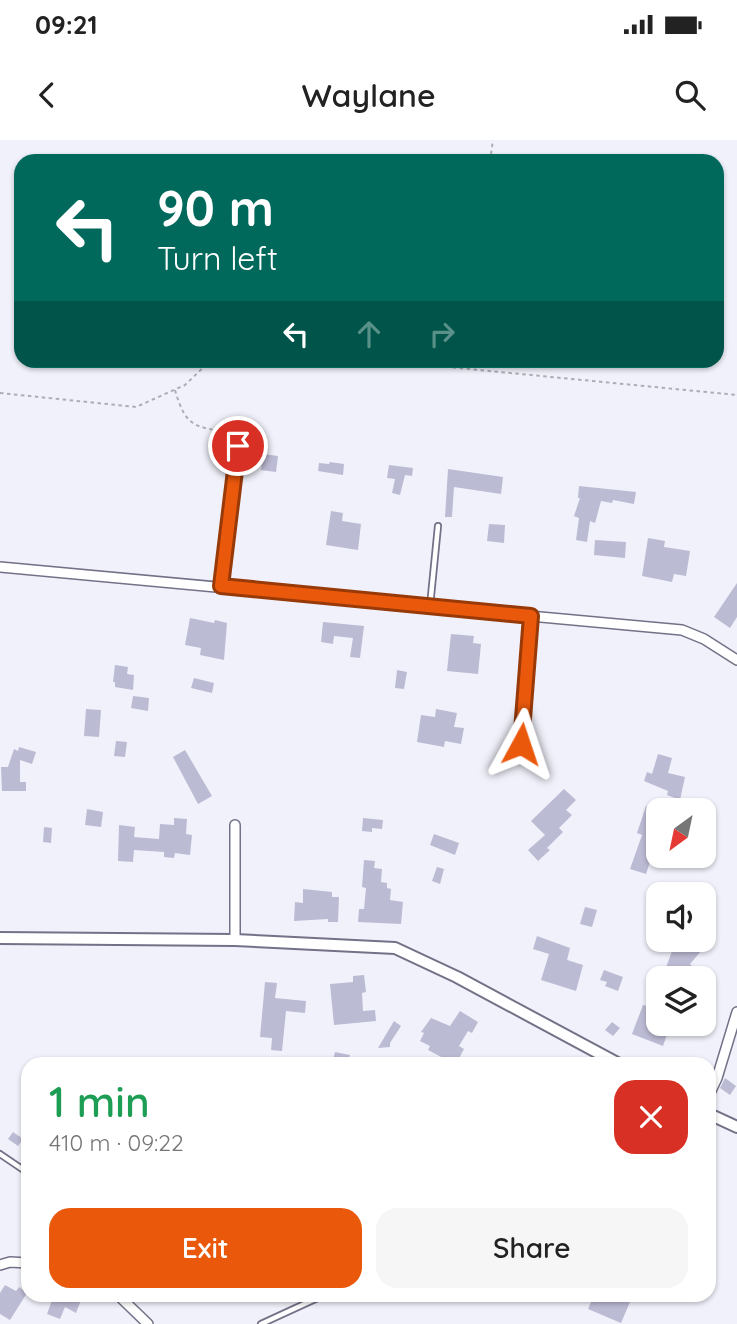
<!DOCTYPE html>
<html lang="en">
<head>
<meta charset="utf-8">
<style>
  body { margin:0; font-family:Quicksand,sans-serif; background:#f6f6f6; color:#222; height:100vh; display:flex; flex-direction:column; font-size:26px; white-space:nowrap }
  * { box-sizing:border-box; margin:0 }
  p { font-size:23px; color:#767676 }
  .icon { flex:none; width:38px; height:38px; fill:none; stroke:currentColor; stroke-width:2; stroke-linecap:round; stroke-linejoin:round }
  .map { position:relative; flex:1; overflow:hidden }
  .drawer { position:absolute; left:21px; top:917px; width:695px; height:245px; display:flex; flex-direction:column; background:#fff; border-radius:21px; box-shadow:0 2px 5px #0004 }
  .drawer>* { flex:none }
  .guide { position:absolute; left:14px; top:14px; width:710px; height:214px; border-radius:21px; box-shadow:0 2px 5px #0004; background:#00695c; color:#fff; overflow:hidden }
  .needle { width:46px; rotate:213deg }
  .buttons { position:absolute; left:646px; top:658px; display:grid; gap:14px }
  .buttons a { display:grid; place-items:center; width:70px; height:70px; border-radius:14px; background:#fff; box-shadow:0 2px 5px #0004; font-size:35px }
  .pin { position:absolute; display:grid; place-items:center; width:60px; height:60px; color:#fff; margin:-30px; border:4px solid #fff; border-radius:50%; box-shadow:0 2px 7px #0007 }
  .me { position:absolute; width:77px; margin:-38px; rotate:5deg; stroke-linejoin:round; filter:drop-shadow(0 0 5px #0008) }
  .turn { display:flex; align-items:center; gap:24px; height:147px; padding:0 28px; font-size:32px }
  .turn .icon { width:91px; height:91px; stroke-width:2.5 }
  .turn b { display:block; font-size:49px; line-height:60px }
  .lanes { display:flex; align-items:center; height:66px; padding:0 28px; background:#0003; justify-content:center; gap:35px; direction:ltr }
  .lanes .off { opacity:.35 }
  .round { display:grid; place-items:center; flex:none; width:74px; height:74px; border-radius:21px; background:#f6f6f6 }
  .summary { display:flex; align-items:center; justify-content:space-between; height:119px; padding:0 28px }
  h1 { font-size:42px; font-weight:600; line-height:52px; color:#1e9e55 }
  .action { display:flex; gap:14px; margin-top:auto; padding:14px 28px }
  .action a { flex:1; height:80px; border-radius:21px; background:#ea580c; color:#fff; font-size:28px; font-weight:600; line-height:80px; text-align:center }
  .action a+a { background:#f6f6f6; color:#222 }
  .status { display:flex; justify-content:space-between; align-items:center; height:49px; padding:0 35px; background:#fff; direction:ltr }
  .status svg { height:19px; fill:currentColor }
  header { display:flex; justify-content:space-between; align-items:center; height:91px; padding:0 28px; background:#fff; font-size:32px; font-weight:600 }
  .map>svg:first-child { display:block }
</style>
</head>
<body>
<div class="status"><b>09:21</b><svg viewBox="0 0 49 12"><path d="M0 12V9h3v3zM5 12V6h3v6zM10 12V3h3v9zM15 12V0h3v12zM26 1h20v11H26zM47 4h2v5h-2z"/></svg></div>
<header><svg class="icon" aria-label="back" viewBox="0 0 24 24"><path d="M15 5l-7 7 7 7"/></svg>Waylane<svg class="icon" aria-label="search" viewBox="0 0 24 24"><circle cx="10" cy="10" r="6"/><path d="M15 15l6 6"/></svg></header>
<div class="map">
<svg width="737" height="1184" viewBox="0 0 737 1184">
  <rect width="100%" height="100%" fill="#f1f1fb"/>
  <path fill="#bcbbd4" d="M263 314 278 316 276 332 261 330Z
    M330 322 344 324 343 335 318 331 319 323 329 324Z
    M389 325 413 328 412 336 405 335 400 355 392 353 395 339 387 338Z
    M448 329 503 337 501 354 454 347 452 377H445Z
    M579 346 636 352 634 364 613 360 612 363 601 361 595 383 590 381 587 402 576 400 579 378 574 376 580 358H578Z
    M331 371 343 373 342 381 361 384 358 410 326 405Z
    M489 384 505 385 504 403 487 401Z
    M648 398 665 401 664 407 690 411 686 436 674 434 672 442 642 436Z
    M595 400 626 402 625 418 594 415Z
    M737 443V477L730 488 714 477Z
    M190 478 214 483 215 480 227 483 224 520 200 515 201 508 185 505Z
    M323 482 364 486 360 518 350 517 353 498 334 496 333 504 321 502Z
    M451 494 474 496 473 503 481 504 478 534 447 531Z
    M115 525 128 527 127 534 134 535 133 550 115 547V542H113Z
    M397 530 407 532 404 549 395 548Z
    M194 538 214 543 212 553 191 548Z
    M133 556 149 558 148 571 131 568Z
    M86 569 101 570 99 597 84 596Z
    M436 569 457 573 454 587 464 588 461 604 445 601 444 607 417 602 421 575 435 577Z
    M116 601 127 602 125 617 114 616Z
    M19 607 36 612 32 624 20 620V642H26V651H2L1 627H8L14 609 18 611Z
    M185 610 212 656 198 664 173 617Z
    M658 614 672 618 668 633 685 637 680 660 667 655 668 651 644 641 647 632 652 634Z
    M564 649 576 660 566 670 572 675 559 688 563 692 547 708 550 710 538 721 528 710 545 695 531 681Z
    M646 666 659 670 646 710 649 711 647 717 651 719 646 734 630 729 642 695 637 693Z
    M87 669 103 672 101 687 85 685Z
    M174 678 187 679 186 694 192 695 190 715 175 713 174 718 164 717V712L134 710 133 722 118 721 119 685 135 687 134 697 159 699 160 684 174 685Z
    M363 678 383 680 382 689 372 688V692L362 691Z
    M44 687 52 688 51 703 43 702Z
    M434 694 459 703 455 715 430 705Z
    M364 720 375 721 374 728 382 729 381 742 387 743V748L391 749 390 760 403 762 401 784 358 782 359 769H364L366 748 362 747Z
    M437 727 444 729 440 744 432 741Z
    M303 749 332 752V757H339L338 782H328V779L294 781 295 762 303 763Z
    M585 767 597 770 592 787 580 784Z
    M537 796 570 808 567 820 583 825 576 851 541 840 549 814 533 809Z
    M676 800 688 804 689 800H702L707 804 690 824 695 829 692 838 664 833Z
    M604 830 623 837 618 851 605 846 607 842 600 840Z
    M364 835 366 852 362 853 363 871 375 870 376 881 334 885 330 844 353 842V836Z
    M265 842 277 843 275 858 306 861 305 873 286 871 282 911 271 910 272 898 260 897Z
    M657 842 658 884 669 888 663 906 632 894 643 865 648 866Z
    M460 871 478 882 472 893 468 891 459 906 464 909 456 924H442L445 919 428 910 430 906 420 901 424 893 421 892 431 878 450 886Z
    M394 881 401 886 390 903V907L378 908Z
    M612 882 620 888 613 896 605 890Z
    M335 912 350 915 348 924H332Z
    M725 938 736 946 730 955 720 948Z
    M13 992 23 999 18 1006 8 999Z
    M5 1145 16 1151 19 1147 27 1153 10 1180 0 1174V1153Z
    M54 1155 68 1160 70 1155H83L76 1173 65 1167 60 1179 47 1174Z
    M594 1155H633L621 1183 588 1169Z"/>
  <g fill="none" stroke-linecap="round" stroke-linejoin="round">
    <g stroke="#727187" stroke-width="8">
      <path id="service" d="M430 466 438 386
        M521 604 531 477
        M0 1014 28 1033
        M261 1184 324 1155"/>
    </g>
    <g stroke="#727187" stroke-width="12">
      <path id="minor" d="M0 427 682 490 704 499 737 520
        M221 446 238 306
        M235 800V685
        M709 955 717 938 737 872
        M0 1125 10 1122 28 1123
        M118 1155 148 1184"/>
    </g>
    <g stroke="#727187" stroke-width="14">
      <path id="tertiary" d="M0 798 235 800 395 808 457 837 619 924
        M709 974 737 987"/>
    </g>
    <path stroke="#adadb7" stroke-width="2" stroke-dasharray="3.5 3.5" stroke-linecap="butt" d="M490 21 493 0
      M376 220 737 255
      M175 250C186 288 194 286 230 293L234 299
      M0 253 136 267 185 245 211 220"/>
    <use href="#service" stroke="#fff" stroke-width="4.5"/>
    <use href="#minor" stroke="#fff" stroke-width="9"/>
    <use href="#tertiary" stroke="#fff" stroke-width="10"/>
  </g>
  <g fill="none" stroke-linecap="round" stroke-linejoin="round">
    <g stroke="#983908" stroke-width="18">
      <path id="route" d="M238 306 221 446 531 476 521 604"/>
    </g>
    <use href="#route" stroke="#ea580c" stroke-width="12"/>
  </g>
</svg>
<div class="buttons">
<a><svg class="needle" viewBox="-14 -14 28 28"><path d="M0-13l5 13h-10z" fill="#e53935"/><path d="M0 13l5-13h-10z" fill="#767676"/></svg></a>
<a><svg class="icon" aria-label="sound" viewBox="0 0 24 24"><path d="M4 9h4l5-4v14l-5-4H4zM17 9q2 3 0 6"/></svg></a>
<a><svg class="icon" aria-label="layers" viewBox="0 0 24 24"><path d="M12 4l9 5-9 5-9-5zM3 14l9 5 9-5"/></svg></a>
</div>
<div class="pin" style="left:238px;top:306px;background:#d93025"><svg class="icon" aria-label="arrive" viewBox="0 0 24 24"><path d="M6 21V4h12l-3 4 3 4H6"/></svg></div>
<svg class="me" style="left:521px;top:604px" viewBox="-20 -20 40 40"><path d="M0-17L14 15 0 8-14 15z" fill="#ea580c" stroke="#fff" stroke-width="4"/></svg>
<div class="guide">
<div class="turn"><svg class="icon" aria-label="left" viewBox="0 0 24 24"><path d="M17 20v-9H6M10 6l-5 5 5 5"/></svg><div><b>90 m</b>Turn left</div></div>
<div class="lanes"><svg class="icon" aria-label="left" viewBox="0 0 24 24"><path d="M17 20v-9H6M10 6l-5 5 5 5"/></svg><svg class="icon off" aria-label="ahead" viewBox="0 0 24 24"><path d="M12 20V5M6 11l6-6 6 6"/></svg><svg class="icon off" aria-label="right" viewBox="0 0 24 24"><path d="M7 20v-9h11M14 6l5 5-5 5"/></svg></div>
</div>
<section class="drawer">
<div class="summary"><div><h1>1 min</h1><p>410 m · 09:22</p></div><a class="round" style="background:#d93025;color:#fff"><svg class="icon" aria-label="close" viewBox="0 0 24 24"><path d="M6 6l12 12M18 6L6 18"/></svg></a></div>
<div class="action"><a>Exit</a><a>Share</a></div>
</section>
</div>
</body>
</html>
